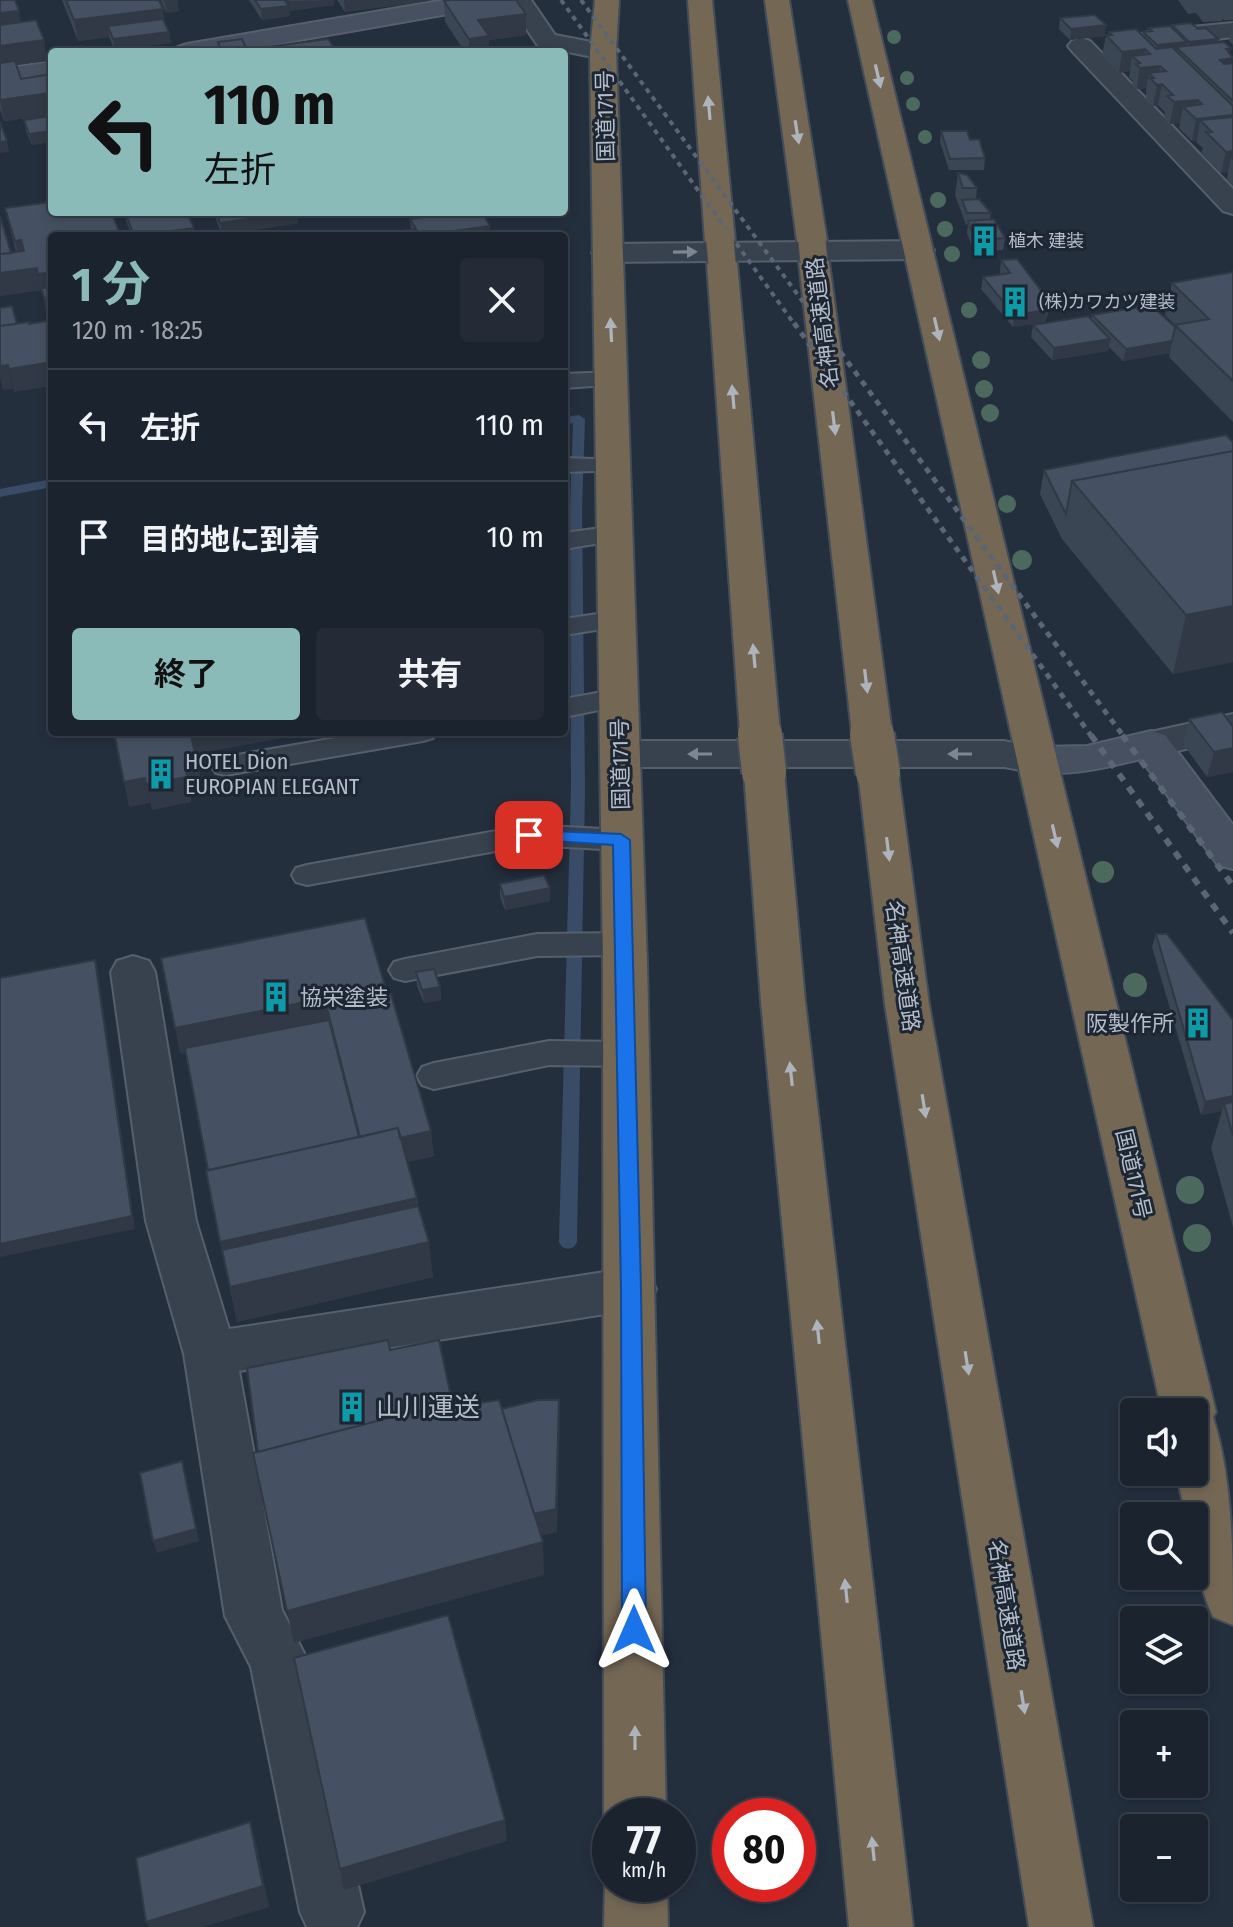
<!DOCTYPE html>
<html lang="ja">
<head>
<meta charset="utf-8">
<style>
  body { margin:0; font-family:"Fira Sans Condensed","Noto Sans JP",sans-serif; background:#242b36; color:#f1f3f6; height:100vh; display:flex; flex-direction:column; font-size:30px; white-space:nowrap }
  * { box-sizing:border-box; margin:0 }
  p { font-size:26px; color:#a0a4aa }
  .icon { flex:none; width:44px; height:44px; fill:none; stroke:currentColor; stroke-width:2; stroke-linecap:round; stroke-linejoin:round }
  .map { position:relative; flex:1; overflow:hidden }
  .sheet { position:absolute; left:48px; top:232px; width:520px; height:504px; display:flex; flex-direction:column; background:#1b232e; border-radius:8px; box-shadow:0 4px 12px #0003,0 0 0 2px #39404a }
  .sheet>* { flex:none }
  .hud { position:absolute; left:48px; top:48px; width:520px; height:168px; border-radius:8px; box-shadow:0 4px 12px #0003,0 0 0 2px #39404a; background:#8bbbb9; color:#111; overflow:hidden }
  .buttons { position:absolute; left:1120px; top:1398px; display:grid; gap:16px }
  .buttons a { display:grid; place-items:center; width:88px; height:88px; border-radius:8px; background:#1b232e; box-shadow:0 4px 12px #0003,0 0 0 2px #39404a; font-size:40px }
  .speed { position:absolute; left:592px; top:1798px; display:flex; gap:16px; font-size:40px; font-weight:700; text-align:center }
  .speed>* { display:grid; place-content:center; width:104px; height:104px; border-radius:50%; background:#1b232e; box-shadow:0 4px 12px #0003,0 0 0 2px #39404a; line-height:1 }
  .speed small { font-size:20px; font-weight:400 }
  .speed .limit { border:12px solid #d22; background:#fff; color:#111 }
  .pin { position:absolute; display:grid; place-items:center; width:68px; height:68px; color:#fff; margin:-34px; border-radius:16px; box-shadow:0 4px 12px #0006 }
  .me { position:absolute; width:88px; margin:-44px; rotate:0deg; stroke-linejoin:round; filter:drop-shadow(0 0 6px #0008) }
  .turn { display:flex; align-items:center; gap:28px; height:168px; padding:0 24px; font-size:36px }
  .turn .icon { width:104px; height:104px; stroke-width:2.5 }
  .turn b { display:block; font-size:56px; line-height:68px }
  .round { display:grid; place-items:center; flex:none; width:84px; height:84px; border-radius:8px; background:#242b36 }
  .headline { display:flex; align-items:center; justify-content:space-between; height:136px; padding:0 24px }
  h1 { font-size:48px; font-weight:700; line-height:60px; color:#8bbbb9 }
  .primary-button { display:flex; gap:16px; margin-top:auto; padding:16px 24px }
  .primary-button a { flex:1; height:92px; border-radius:8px; background:#8bbbb9; color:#111; font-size:32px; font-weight:700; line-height:92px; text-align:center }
  .primary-button a+a { background:#242b36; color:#f1f3f6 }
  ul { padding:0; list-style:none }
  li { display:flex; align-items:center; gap:24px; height:112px; padding:0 24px; border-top:2px solid #39404a }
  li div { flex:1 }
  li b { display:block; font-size:30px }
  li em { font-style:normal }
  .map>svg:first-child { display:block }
</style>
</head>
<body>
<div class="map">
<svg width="1233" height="1927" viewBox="0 0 1233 1927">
  <rect width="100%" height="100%" fill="#242f3e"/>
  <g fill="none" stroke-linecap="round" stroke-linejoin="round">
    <path fill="#394c67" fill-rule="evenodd" d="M579 415 585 419 582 509 585 788 577 1242 574 1247 568 1249 562 1247 559 1242 571 788 570 509 573 423 564 425V417Z
      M52 479V487L0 497V489Z"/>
    <g stroke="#565f6c" stroke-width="4">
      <path id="lane" d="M613 372 621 374 625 379 621 384 564 388V374Z
        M564 458 623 460 626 465 623 470 564 472Z
        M616 526 625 529 629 534 625 539 564 549V533Z
        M618 611 628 613 631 619 628 625 564 635V619Z
        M619 689 629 692 633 698 629 704 564 717V699Z
        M370 732H437L433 738 423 741 226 775 216 773 211 766 216 759 226 757Z
        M529 825 621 830 632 833 636 840 632 847 621 850 529 845 307 885 296 882 292 875 296 868 307 865Z
        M625 933 636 936 641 944 636 952 625 955 537 956 405 981 394 978 389 970 394 962 405 959 537 934Z
        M549 1041 626 1042 638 1045 643 1054 638 1063 626 1066 549 1065 434 1089 422 1085 417 1076 422 1067 434 1063Z"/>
    </g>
    <g stroke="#565f6c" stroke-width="4">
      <path id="street" d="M507 0H531L555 35 612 46 616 51 612 56 603 59 538 46Z
        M1233 23V37L1151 47 1142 44 1138 39 1142 34 1151 31Z
        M1081 38 1090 41 1233 189V214L1223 211 1072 51 1068 46 1072 41Z
        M919 241 929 244 934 250 929 256 919 259 607 262 597 259 592 253 597 247 607 244Z
        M1233 714V738L1151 757 1137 753 1131 744 1137 735Z
        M621 741H1004L1051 751 1057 760 1051 769 1037 773 1004 767H621L607 763 601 754 607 745Z
        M133 956 149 961 155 972 196 1221 229 1329 631 1268 649 1274 656 1289 649 1304 631 1310 239 1371 282 1610 308 1661 364 1912 357 1927H307L300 1912 251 1667 225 1616 184 1354 146 1221 111 972 117 961Z"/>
    </g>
    <g stroke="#565f6c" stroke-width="4">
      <path id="secondary" d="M445 0H500L497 5 488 7 231 52H174L178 47 187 44Z
        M52 62V78L0 85V69Z
        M1151 731 1165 735 1233 825V869L1218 865 1141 759C1103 768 1062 779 1023 769L1017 760 1023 751 1037 747 1087 746Z"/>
    </g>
    <g stroke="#434c59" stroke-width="4">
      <path id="highway" d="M595 0H619L616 51 647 964 666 1816H610V1830L604 1816 603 964 590 51Z
        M688 0H712L735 241 730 247 720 250 710 247 705 241Z
        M765 0H789L827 241 822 247 812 250 802 247 797 241Z
        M848 0H872L1216 1412 1213 1417C1233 1480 1233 1557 1233 1625L1213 1617C1198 1585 1194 1552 1194 1516H1186L1176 1472H1194V1412H1162Z
        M814 253 825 256 829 262 892 733 886 742 872 745 858 742 852 733 799 262 803 256Z
        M722 254 733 257 737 263 780 733 774 742 760 745 746 742 740 733 707 263 711 257Z
        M764 759 778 763 784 772 805 1001 913 1927H849L761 1001 744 772 750 763Z
        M878 759 892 763 898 772 929 1004 1093 1927H1029L885 1004 858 772 864 763Z
        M610 1871V1884H667L668 1927H604L605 1884Z"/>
    </g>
    <use href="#lane" fill="#38414e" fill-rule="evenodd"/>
    <use href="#street" fill="#38414e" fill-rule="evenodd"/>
    <use href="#secondary" fill="#465061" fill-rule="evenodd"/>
    <use href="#highway" fill="#746855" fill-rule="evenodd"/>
    <path stroke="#5a6575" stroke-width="4" stroke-dasharray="5 5" stroke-linecap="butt" d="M561 0 795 325
      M581 0 820 325"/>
    <path stroke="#5a6575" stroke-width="5" stroke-dasharray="6 6" stroke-linecap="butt" d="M794 323 1092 737
      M819 323 1124 737"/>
    <path stroke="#5a6575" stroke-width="6" stroke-dasharray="8 8" stroke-linecap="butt" d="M1091 735 1233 933
      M1122 735 1233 886"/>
    <g stroke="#434c59" stroke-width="29" stroke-linecap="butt">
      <path id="highway-bridge-far2" d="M720 241 722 263
        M812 241 814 262"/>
    </g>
    <g stroke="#434c59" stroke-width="38" stroke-linecap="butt">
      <path id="highway-bridge-far1" d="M760 733V737
        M872 733 873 737"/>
    </g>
    <g stroke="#434c59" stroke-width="48" stroke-linecap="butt">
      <path id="highway-bridge" d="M760 735 764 772
        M872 735 878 772"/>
    </g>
    <use href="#highway-bridge-far2" stroke="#746855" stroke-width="27"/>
    <use href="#highway-bridge-far1" stroke="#746855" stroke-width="35"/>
    <use href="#highway-bridge" stroke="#746855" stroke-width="44"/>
  </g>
  <g fill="#4b6a5d">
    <circle cx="894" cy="37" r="7"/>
    <circle cx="907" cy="78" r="7"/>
    <circle cx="913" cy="104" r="7"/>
    <circle cx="925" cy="137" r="7"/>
    <circle cx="938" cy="200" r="8"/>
    <circle cx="945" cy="229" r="8"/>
    <circle cx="952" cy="254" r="8"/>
    <circle cx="969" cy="310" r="8"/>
    <circle cx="981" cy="360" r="9"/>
    <circle cx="984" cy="389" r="9"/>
    <circle cx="990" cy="413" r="9"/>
    <circle cx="1007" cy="504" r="9"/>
    <circle cx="1022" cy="560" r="10"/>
    <circle cx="1103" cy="872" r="11"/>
    <circle cx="1135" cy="985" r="12"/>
    <circle cx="1190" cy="1190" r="14"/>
    <circle cx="1197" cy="1238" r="14"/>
  </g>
  <path fill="#3b4654" d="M62 0H159L166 26 169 32 171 43 115 50 109 37 78 41Z
    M161 0H177L179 11 166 13Z
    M249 0H334V5L289 11 290 16 262 20Z
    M337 0H428V1L345 12Z
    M1178 0H1233V20H1224L1222 19V21L1203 22 1196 13 1188 14Z
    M444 1 526 35 489 40V52H465L445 22Z
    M1060 18 1105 36 1070 40 1059 29Z
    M1233 21V45L1229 41Z
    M0 25 47 61 17 65 21 79 52 74V115L4 121 0 110Z
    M1172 25 1198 29 1218 39 1217 43 1233 58 1231 64 1233 63V186L1227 180 1228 172 1221 173 1201 154 1203 148 1196 142 1197 140 1192 141 1179 128 1180 123 1170 124 1164 117 1165 112 1158 105 1153 106 1146 99V88L1137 89 1132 85 1133 81 1129 77 1130 71 1119 73 1102 56 1106 35H1108L1109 32 1143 36V32L1148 31V28L1171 27Z
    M51 116 32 145 26 131 24 120Z
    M941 131 970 140 985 158 984 170H949L940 142Z
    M958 173 977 188 976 199 991 213 990 219 1005 238 1003 250 974 252 967 233 968 224 966 225 955 195Z
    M5 208 52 236V314L48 315 41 290 0 296V216L11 253 16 252Z
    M125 212 194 228 195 236H132L126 221Z
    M213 212H297L298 223 222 235Z
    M410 219 490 236H408L407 230H411Z
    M1001 260 1048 313 1045 322 1013 327 981 289 983 277 1001 274 1000 272Z
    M1233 272V422L1169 357 1170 353 1123 361 1109 347 1108 351 1052 360 1031 337 1033 325 1091 319 1092 315 1175 327V325L1165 315 1172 283Z
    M1233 442V662L1173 674 1062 539 1040 494 1044 470Z
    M1189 719 1233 727V772L1207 777 1183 744Z
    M500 884 550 901 505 910 500 897Z
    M1156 934 1233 1020V1227L1211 1148 1222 1111 1201 1115 1152 947Z
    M416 972 440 987 441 1000 424 1003 417 986Z
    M386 996 434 1156 407 1162 417 1198 433 1277 237 1322 220 1242 186 1052 180 1054Z"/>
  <path fill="#303945" d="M334 0V5L289 11 290 16 262 20 261 9 285 1Z
    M344 0H428V1L345 12Z
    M177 1 179 11 166 13 165 2Z
    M163 9 166 29 108 26 109 37 78 41 74 20Z
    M19 11 21 22 0 24V13Z
    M526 14V35L489 40V52H469V39L478 20Z
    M1106 25 1105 36 1070 40 1071 29Z
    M169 32 171 43 115 50 113 39Z
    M1218 39 1214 59 1187 57 1189 42Z
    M44 40 47 61 0 67V46Z
    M1187 42 1184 55 1176 47 1173 64 1154 66 1157 45Z
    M1231 48 1229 59 1233 58 1228 79 1220 60 1226 49Z
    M1145 49 1142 68 1160 66 1157 85 1162 84 1158 105 1153 106 1157 85 1154 78 1149 73 1146 88 1137 89 1140 63 1132 56 1130 71 1119 73 1122 52Z
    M49 93 52 115 4 121 0 100Z
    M1198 100 1194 117 1183 107 1180 123 1170 124 1174 102Z
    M1233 115V136L1212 132 1200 120 1197 140 1192 141 1196 119Z
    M52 131V142L32 145 29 134Z
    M7 141 9 152 0 153V142Z
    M1233 151V160L1231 158 1228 172 1221 173 1226 152Z
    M297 212 298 223 222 235 220 223Z
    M490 226V236H420Z
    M194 228 195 236H138Z
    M119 232 120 236H96Z
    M21 240 25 263 20 264 15 241Z
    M37 268 41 290 0 296V273Z
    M52 272V295L41 288 43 297 38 274Z
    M1049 301 1045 322 1013 327 1014 315 1041 302Z
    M52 302V314L48 315 46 303Z
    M1110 339 1108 351 1052 360 1054 348Z
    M1172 341 1170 353 1123 361 1126 349Z
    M52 362V386L14 392 9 369Z
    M8 365 13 389 3 390 0 378V366Z
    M1233 606V662L1173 674 1186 615Z
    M566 663 567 688 564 689V664Z
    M190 732H318L194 754Z
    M1233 748V772L1207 777 1214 752Z
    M199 769 203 794 191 796V802L152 810 146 784 186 771Z
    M145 778 150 803 129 807 124 782Z
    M550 888V901L505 910 504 897Z
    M95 960 98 973 135 1229 0 1257V1244Z
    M385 986 388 1011 327 1008 329 1023 180 1054 175 1028Z
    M440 987 441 1000 424 1003 422 990Z
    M1233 1096V1109L1224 1104 1222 1111 1201 1115 1205 1102Z
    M431 1131 434 1156 366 1171 363 1146Z
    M417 1198 422 1241 229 1285 220 1242Z
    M429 1242 433 1277 237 1322 230 1287Z
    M559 1400 560 1424 557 1532 534 1538 533 1514Z
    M182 1461 199 1541 157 1553 153 1541Z
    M543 1542 544 1575 294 1643 287 1611Z
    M505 1820 507 1841 344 1890 340 1869Z
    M250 1822 256 1843 269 1907 203 1927H149L146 1922Z"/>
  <path fill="#455162" stroke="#303945" stroke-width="2" d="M0 0H15L19 11 0 13Z
    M66 0H159L163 9 74 20Z
    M164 0H177V1L165 2Z
    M255 0H289L285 1 289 6 261 9Z
    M450 0H516L526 14 478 20 489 36 469 39 444 1Z
    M1095 15 1106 25 1071 29 1060 18Z
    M163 19 169 32 113 39 108 26Z
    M36 20 44 40 0 46V25Z
    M1191 23 1198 29 1206 28 1218 39 1189 42 1172 25Z
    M1170 26 1187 42 1157 45 1143 32 1152 31 1148 28Z
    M1136 29 1156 49 1172 47 1233 106V115L1196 119 1183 107 1202 104 1198 100 1174 102 1167 96 1173 95 1162 84 1157 85 1150 78H1154L1149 73 1166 71 1160 66 1140 68 1136 64 1140 63 1132 56 1150 54 1145 49 1122 52 1106 35H1112L1109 32Z
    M242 39 248 52H222L218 42Z
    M328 39 337 52H262L261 51 269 50 267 47Z
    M1224 42 1231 48 1226 49 1233 58 1220 60 1224 64 1233 63V101L1176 47Z
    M176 49 177 52H154Z
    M121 50 122 52H104Z
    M15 61 21 79 52 74V98H50L49 93 0 100V63Z
    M51 116 52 131 29 134 24 120Z
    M1233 117V151L1226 152 1206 132H1212L1200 120Z
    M0 122 7 141 0 142Z
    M941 131H967L970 140 979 139 985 158 950 159Z
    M958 173 967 175 977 188H963Z
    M979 199 991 213H967L962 200Z
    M52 202V212H112L119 232 96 236H52V272L38 274 37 268 0 273V254L24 251 21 240 15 241 5 208Z
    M125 212H187L194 228 134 236Z
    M216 212H296L220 223Z
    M459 212H482L490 226 420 236H410L407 230 416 229 410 219Z
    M0 216 11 253 0 254Z
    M994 219 1005 238 975 240 968 221Z
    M358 233 359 236H338Z
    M376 233 378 236H365L364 235Z
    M1017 259 1049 301 1041 302 1047 310 1014 315 983 277 1010 273 1001 260Z
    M1233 272V381L1175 325 1209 319 1172 283Z
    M52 287V302L46 303 41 288Z
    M1151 305 1175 327 1172 341 1126 349 1092 315Z
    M12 306 17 324 0 326V308Z
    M1088 316 1110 339 1054 348 1033 325Z
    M52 320V362L9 369 8 365 0 366V326L29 322V324Z
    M1226 435 1233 442V451L1072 481 1066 514 1044 470Z
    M1233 451V606L1186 615 1072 481Z
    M1222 712 1233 727V748L1214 752 1189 719Z
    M114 732H190L199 769 186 771 187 777 146 784 145 778 124 782Z
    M544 875 550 888 504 897 500 884Z
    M365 918 385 986 175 1028 161 958Z
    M1156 934H1167L1233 1020V1096L1205 1102Z
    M95 960 132 1216 0 1244V978Z
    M434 969 440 987 422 990 416 972Z
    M391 994 431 1131 400 1138 398 1128 360 1137 327 1008Z
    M329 1020 359 1137 208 1170 185 1048Z
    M1233 1102V1135L1224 1104Z
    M398 1128 417 1198 220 1242 206 1171Z
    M418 1206 429 1242 230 1287 222 1250Z
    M388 1340 390 1350 439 1340 453 1407 408 1413 258 1452 247 1368Z
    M499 1400 543 1542 287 1611 253 1453 408 1413Z
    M538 1400H559L556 1509 534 1514 502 1409Z
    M182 1461 196 1529 153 1541 140 1473Z
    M448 1615 505 1820 340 1869 294 1658Z
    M250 1822 263 1886 146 1922 136 1858Z"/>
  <defs><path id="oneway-solid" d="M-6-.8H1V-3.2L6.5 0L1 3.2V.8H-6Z" transform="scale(2)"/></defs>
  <g fill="#aeb4bd">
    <use href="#oneway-solid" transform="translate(878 76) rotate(77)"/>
    <use href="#oneway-solid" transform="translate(709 108) rotate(-95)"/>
    <use href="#oneway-solid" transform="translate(797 132) rotate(81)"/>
    <use href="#oneway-solid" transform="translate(937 329) rotate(77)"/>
    <use href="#oneway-solid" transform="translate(611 330) rotate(-93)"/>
    <use href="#oneway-solid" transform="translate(733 397) rotate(-95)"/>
    <use href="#oneway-solid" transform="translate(834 423) rotate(83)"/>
    <use href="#oneway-solid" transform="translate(996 582) rotate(77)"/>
    <use href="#oneway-solid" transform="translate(754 656) rotate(-95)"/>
    <use href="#oneway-solid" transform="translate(866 681) rotate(83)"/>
    <use href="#oneway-solid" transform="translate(1055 836) rotate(77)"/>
    <use href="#oneway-solid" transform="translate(888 849) rotate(83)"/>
    <use href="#oneway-solid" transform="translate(791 1074) rotate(-96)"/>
    <use href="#oneway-solid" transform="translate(924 1106) rotate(81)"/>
    <use href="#oneway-solid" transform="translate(818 1332) rotate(-96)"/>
    <use href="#oneway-solid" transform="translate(967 1363) rotate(81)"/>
    <use href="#oneway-solid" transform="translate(846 1591) rotate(-96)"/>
    <use href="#oneway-solid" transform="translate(1023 1702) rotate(81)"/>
    <use href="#oneway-solid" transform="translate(635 1738) rotate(-90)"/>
    <use href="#oneway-solid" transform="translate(873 1849) rotate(-96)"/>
  </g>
  <g fill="#7c8592">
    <use href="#oneway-solid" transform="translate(685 252) rotate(-1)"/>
    <use href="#oneway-solid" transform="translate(700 754) rotate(-180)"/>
    <use href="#oneway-solid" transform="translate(960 754) rotate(-180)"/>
  </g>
  <path fill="#1a73e8" stroke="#114b97" stroke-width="2" d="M529 830 621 834 630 840 641 1289 646 1630 642 1638 634 1641 625 1638 622 1630 621 1289 613 845 523 839 521 835 523 831Z"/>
  <defs>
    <g id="building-bare" transform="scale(2.4)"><path d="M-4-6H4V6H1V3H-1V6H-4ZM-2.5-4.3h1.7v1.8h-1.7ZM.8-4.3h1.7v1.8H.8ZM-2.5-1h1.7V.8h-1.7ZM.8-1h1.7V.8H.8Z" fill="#0f9aa8" stroke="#1d2633" stroke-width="2.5" paint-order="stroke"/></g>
  </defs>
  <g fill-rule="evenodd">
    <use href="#building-bare" x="984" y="241"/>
    <use href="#building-bare" x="1015" y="302"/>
    <use href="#building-bare" x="161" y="774"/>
    <use href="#building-bare" x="276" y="997"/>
    <use href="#building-bare" x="1198" y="1023"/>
    <use href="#building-bare" x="352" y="1407"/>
  </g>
  <g text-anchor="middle" stroke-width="6" stroke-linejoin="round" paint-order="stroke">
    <g font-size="18" fill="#b4bcc9" stroke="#1d2633" text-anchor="start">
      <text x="1008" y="247">植木 建装</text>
      <text x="1039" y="308">(株)カワカツ建装</text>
    </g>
    <g font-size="22" fill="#b4bcc9" stroke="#1d2633">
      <text transform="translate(605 116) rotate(-91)" y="8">国道171号</text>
      <text transform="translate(822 323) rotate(-97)" y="8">名神高速道路</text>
      <text transform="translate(620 764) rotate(-91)" y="8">国道171号</text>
      <text transform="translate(903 966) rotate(82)" y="8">名神高速道路</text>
      <text transform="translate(1134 1174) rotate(77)" y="8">国道171号</text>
      <text transform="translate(1007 1605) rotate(81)" y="8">名神高速道路</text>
    </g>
    <g font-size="22" fill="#b4bcc9" stroke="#1d2633" text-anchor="start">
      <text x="185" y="769">HOTEL Dion<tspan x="185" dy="25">EUROPIAN ELEGANT</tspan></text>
      <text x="300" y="1005">協栄塗装</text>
      <text x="1174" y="1031" text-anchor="end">阪製作所</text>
    </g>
    <g font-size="26" fill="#b4bcc9" stroke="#1d2633" text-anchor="start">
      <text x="376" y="1416">山川運送</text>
    </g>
  </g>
</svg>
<div class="buttons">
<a><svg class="icon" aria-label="sound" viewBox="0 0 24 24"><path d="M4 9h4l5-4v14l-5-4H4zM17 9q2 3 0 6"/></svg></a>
<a><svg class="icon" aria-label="search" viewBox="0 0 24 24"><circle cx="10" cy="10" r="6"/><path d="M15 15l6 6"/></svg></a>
<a><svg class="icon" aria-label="layers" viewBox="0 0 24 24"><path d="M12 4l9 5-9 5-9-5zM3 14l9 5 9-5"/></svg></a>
<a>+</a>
<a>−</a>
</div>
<div class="speed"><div>77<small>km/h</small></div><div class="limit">80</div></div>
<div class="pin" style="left:529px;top:835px;background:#d93025"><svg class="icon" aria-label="arrive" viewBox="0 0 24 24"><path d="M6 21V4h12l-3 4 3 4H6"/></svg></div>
<svg class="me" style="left:634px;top:1630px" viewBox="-20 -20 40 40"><path d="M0-17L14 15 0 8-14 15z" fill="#1a73e8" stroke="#fff" stroke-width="4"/></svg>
<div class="hud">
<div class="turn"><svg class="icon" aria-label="left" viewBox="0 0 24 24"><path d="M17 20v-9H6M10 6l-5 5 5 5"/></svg><div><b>110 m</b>左折</div></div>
</div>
<section class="sheet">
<div class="headline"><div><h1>1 分</h1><p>120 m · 18:25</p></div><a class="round"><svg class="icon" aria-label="close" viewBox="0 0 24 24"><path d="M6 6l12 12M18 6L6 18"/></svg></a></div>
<ul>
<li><svg class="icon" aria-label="left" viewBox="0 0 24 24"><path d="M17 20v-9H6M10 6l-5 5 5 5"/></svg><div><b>左折</b></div><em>110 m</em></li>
<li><svg class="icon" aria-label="arrive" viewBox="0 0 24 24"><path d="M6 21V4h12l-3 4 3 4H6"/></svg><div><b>目的地に到着</b></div><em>10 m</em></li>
</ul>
<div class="primary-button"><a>終了</a><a>共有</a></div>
</section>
</div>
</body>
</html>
